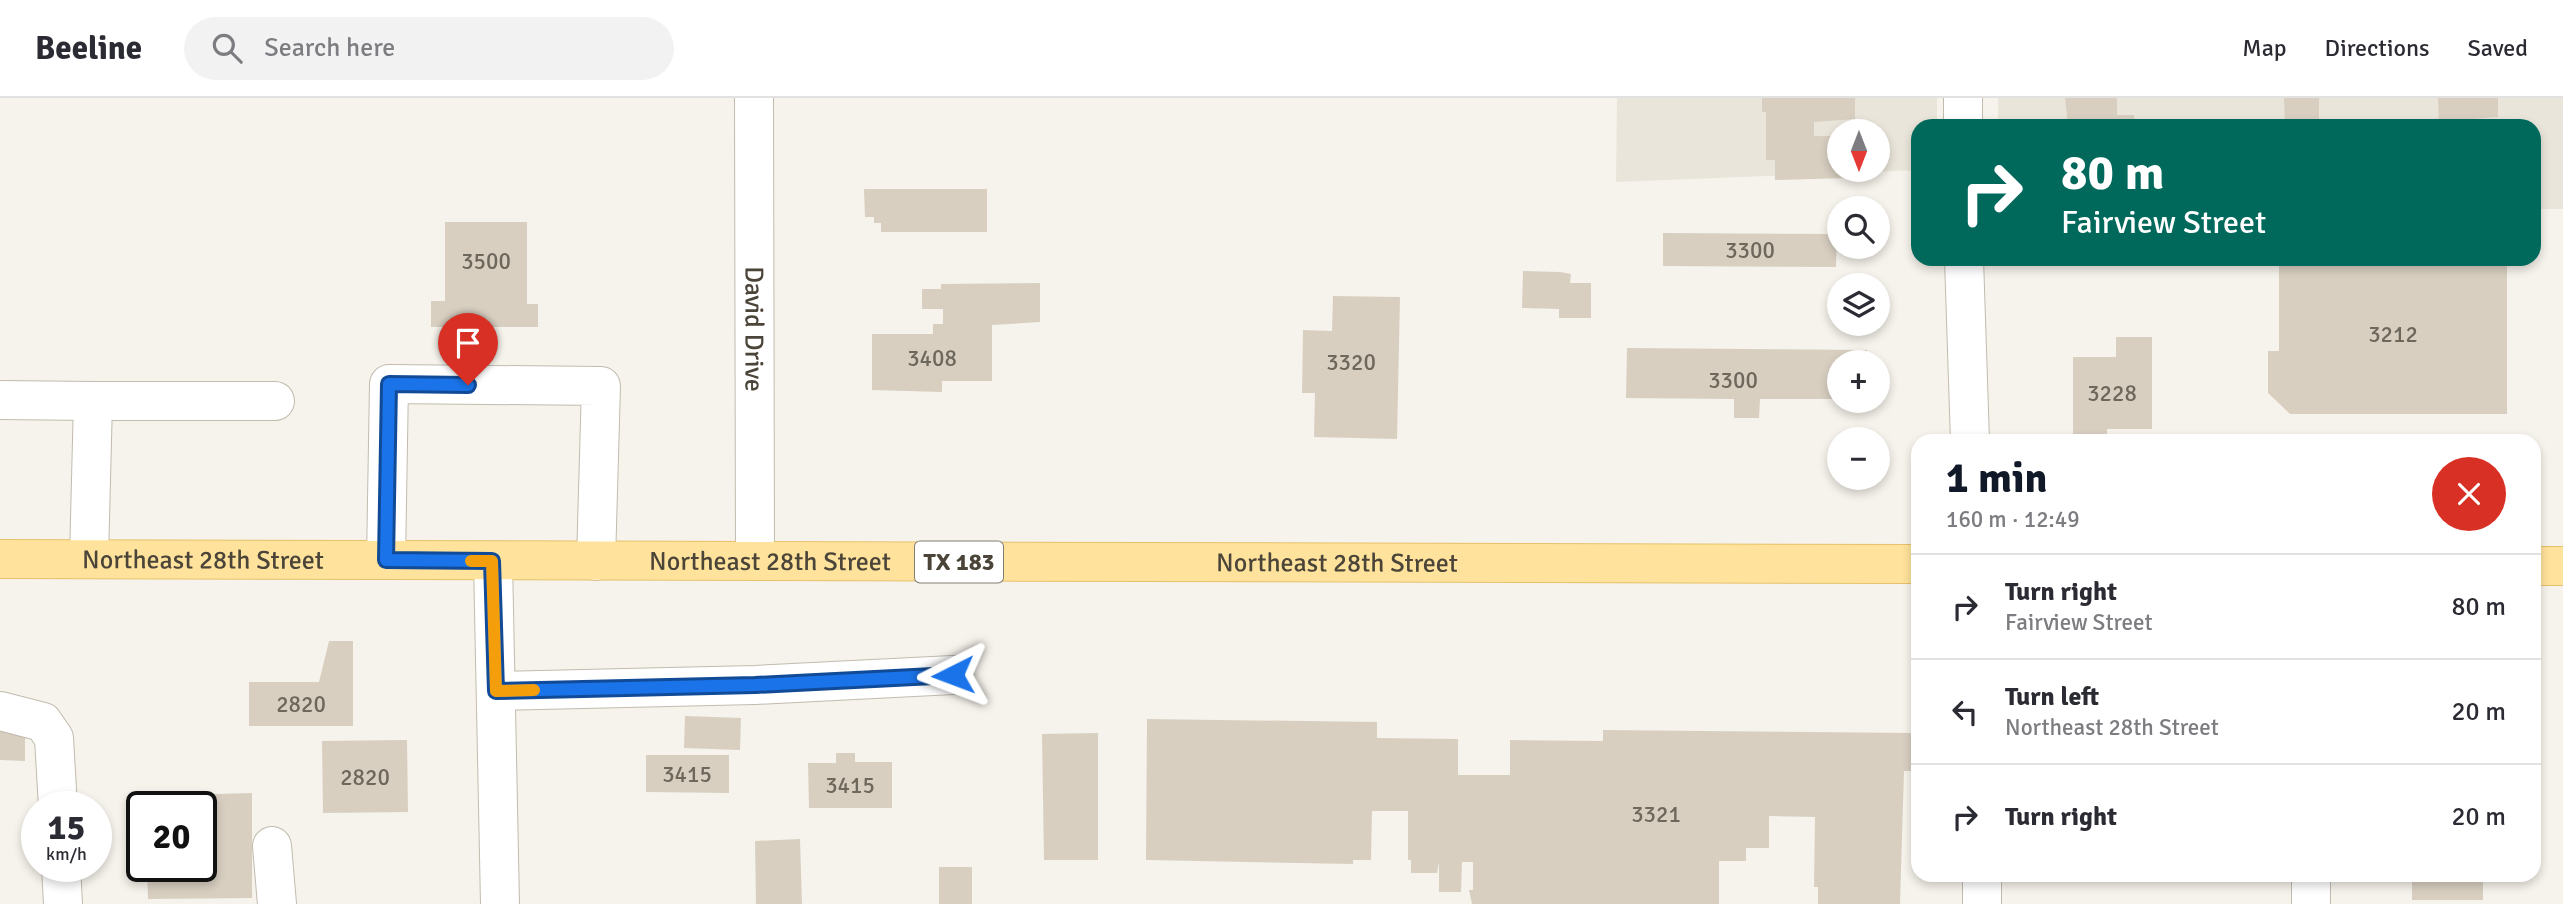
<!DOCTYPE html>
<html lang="en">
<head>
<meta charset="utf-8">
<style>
  body { margin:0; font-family:Signika,sans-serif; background:#f2f2f3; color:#2b2b33; height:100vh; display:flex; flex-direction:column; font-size:26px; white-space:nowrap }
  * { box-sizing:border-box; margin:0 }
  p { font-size:23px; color:#7c7c81 }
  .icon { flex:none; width:38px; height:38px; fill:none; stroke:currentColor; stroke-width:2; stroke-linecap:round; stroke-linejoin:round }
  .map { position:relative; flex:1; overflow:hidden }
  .details { position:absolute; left:1911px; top:336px; width:630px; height:448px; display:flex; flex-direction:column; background:#fff; border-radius:21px; box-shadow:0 4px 10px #0003 }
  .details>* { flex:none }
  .banner { position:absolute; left:1911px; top:21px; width:630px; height:147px; border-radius:21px; box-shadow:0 4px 10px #0003; background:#00695c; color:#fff; overflow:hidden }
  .needle { width:46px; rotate:180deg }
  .fabs { position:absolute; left:1827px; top:21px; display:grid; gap:14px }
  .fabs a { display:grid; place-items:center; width:63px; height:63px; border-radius:50%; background:#fff; box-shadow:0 4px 10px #0003; font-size:35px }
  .speed { position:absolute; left:21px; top:693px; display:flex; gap:14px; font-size:35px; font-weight:700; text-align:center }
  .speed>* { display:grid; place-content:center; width:91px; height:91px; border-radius:50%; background:#fff; box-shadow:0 4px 10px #0003; line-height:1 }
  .speed small { font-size:18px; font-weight:400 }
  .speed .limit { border:4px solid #111; border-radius:10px; background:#fff; color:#111 }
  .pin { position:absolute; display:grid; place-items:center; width:60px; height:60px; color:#fff; margin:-72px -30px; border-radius:50% 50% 50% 0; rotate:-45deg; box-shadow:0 0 7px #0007 }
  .pin .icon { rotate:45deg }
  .me { position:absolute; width:77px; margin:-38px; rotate:267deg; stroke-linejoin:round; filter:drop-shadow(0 0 5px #0008) }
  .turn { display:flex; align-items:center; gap:24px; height:147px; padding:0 35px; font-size:32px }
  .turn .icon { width:91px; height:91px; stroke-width:2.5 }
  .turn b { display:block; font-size:49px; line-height:60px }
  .round { display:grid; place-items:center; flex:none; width:74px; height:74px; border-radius:37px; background:#f2f2f3 }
  .head { display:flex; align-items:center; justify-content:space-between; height:119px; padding:0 35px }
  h1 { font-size:42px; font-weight:700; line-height:52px; color:#111827 }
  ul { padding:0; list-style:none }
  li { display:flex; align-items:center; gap:21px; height:105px; padding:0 35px; border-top:2px solid #e1e1e2 }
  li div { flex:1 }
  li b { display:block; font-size:26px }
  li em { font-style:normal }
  header { display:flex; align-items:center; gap:42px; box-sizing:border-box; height:98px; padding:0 35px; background:#fff; border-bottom:2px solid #e1e1e2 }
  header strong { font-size:33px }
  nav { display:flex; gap:38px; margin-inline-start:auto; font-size:24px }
  .search { width:490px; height:63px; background:#f2f2f3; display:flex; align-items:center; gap:18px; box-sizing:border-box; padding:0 24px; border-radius:38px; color:#7c7c81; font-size:26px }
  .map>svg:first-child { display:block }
</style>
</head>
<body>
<header>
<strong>Beeline</strong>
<div class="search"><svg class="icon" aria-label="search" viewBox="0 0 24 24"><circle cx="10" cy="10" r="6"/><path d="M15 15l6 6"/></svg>Search here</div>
<nav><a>Map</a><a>Directions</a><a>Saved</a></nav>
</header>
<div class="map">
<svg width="2563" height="806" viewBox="0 0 2563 806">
  <rect width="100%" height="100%" fill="#f6f3ec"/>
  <path fill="#eae5da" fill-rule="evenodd" d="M1617 0H1937V28H1918V72L1616 84ZM1839 33H1878V72H1839Z
    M1998 0H2563V111H2534V28H1998Z"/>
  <path fill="#d8cfc1" d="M1762 0H1855V21L1814 24V38H1839V72H1848V80L1775 82V62H1766V14H1762Z
    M2065 0H2117V17H2134V28H2068Z
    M2284 0H2319V28H2285Z
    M2438 0H2498V19L2460 22V28H2439Z
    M864 91H987V134H881V125H874V119H865Z
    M445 124H527V206H538V229H431V203H445Z
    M1663 135 1837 136 1836 169 1663 168Z
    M2428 161 2507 164V316H2290L2268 295V253H2279V162Z
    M1523 173 1560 174 1571 176 1570 185H1591V220H1559V211L1522 210Z
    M1040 185V224L992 227V283H942V294L872 292V236H933V226H943V211H922V191H941V186Z
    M1333 198 1400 199 1397 341 1314 339 1315 295H1302L1303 232 1332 233Z
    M2116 239H2152V331H2107V343H2073V259H2116Z
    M1627 250 1867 252V264H1839V301H1760L1759 320H1734V301L1626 300Z
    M329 543H353V628H249V584H319Z
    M685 618 741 620 740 652 684 650Z
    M1147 621 1377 624V640L1458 641V677H1510V642L1603 643V632L1914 635V673H1904L1900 806H1818V789H1814L1815 719 1769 718V750H1746V763H1719V806H1472L1469 792H1473V764H1462L1461 794H1439V764L1437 775H1411V762H1408V713H1372L1371 762H1353V766L1146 762Z
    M0 627H25V663L0 662Z
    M1098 635V762H1044L1042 636Z
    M402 642H407L408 714 323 715 322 643Z
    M836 655H855V664H892V710H809L808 665H836Z
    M646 657H729V695L646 694Z
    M252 695V800L148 801 147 768H201V709H145L144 698Z
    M800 741 802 806H756L755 743Z
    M939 769H972V806H939Z
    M2412 777H2483V802H2412Z"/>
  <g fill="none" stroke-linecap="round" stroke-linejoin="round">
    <g stroke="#c2bbae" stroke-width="40">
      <g id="minor">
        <path id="s1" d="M754 0 755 463"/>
        <path d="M1963 0V28"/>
        <path d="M1964 161 1970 343"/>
        <path d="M0 302 93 303"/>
        <path d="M89 461 93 303H275"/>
        <path d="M386 462 389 286 601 288 596 463"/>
        <path d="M493 463 500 806"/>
        <path d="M496 593 755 587 953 577"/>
        <path d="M0 613 43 624 54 640 58 709"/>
        <path d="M272 748 277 806"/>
        <path d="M61 768 63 806"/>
        <path d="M2311 777V806"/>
        <path d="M1982 806V777"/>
      </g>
    </g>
    <g stroke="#e6c16a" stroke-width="40">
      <g id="major">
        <path id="s2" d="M0 461 1918 466"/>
        <path d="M2534 468H2563"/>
      </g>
    </g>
    <use href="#minor" stroke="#fff" stroke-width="38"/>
    <use href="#major" stroke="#ffe39c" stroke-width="38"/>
  </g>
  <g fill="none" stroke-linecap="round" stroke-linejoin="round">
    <g stroke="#114b97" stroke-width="18">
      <path id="route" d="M468 287 389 286 386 462 492 463 496 593 755 587 953 577"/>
    </g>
    <use href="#route" stroke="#1a73e8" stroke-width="12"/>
    <path stroke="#f59e0b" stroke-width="12" d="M471 463H492L496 593 534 592"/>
  </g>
  <g text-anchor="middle" stroke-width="7" stroke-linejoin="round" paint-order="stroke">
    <g font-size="23" fill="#6e675b">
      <text x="1750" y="160">3300</text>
      <text x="486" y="171">3500</text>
      <text x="2393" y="244">3212</text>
      <text x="932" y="268">3408</text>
      <text x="1351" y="272">3320</text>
      <text x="1733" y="290">3300</text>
      <text x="2112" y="303">3228</text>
      <text x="301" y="614">2820</text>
      <text x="687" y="684">3415</text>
      <text x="365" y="687">2820</text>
      <text x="850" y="695">3415</text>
      <text x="1656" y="724">3321</text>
    </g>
    <rect fill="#fff" stroke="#817c74" stroke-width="2" x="915" y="443.5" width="88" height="41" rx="5"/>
    <g font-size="24" font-weight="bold" fill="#4b4439">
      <text x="959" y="472">TX 183</text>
    </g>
    <g font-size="26" fill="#4b4439" stroke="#fff">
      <text dy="9" stroke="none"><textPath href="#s1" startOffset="231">David Drive</textPath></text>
      <text dy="9" stroke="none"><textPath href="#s2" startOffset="203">Northeast 28th Street</textPath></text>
      <text dy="9" stroke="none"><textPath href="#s2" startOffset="770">Northeast 28th Street</textPath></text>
      <text dy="9" stroke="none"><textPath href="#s2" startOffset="1337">Northeast 28th Street</textPath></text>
    </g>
  </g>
</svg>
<div class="fabs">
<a><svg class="needle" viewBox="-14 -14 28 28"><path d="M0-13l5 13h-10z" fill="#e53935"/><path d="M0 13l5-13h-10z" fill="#7c7c81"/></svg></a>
<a><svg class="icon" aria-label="search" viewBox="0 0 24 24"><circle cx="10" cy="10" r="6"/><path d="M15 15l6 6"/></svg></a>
<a><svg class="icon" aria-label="layers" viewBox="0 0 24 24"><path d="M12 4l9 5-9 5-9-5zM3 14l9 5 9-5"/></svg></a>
<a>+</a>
<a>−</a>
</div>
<div class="speed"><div>15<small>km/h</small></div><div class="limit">20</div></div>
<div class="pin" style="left:468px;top:287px;background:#d93025"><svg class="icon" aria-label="arrive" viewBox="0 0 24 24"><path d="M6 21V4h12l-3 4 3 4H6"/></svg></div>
<svg class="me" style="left:953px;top:577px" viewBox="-20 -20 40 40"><path d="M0-17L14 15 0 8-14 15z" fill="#1a73e8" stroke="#fff" stroke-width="4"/></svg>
<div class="banner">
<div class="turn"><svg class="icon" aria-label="right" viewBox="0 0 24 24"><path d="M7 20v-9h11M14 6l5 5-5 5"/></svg><div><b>80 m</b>Fairview Street</div></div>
</div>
<section class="details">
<div class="head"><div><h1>1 min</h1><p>160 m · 12:49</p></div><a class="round" style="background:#d93025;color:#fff"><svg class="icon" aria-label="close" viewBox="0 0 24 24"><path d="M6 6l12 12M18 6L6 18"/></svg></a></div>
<ul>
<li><svg class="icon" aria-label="right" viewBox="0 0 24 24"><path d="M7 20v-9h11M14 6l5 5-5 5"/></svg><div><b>Turn right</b><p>Fairview Street</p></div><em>80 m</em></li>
<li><svg class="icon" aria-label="left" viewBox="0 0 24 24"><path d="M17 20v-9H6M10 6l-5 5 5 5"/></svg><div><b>Turn left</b><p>Northeast 28th Street</p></div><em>20 m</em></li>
<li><svg class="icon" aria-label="right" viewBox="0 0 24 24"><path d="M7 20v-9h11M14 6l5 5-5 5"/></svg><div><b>Turn right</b></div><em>20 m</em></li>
</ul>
</section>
</div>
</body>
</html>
